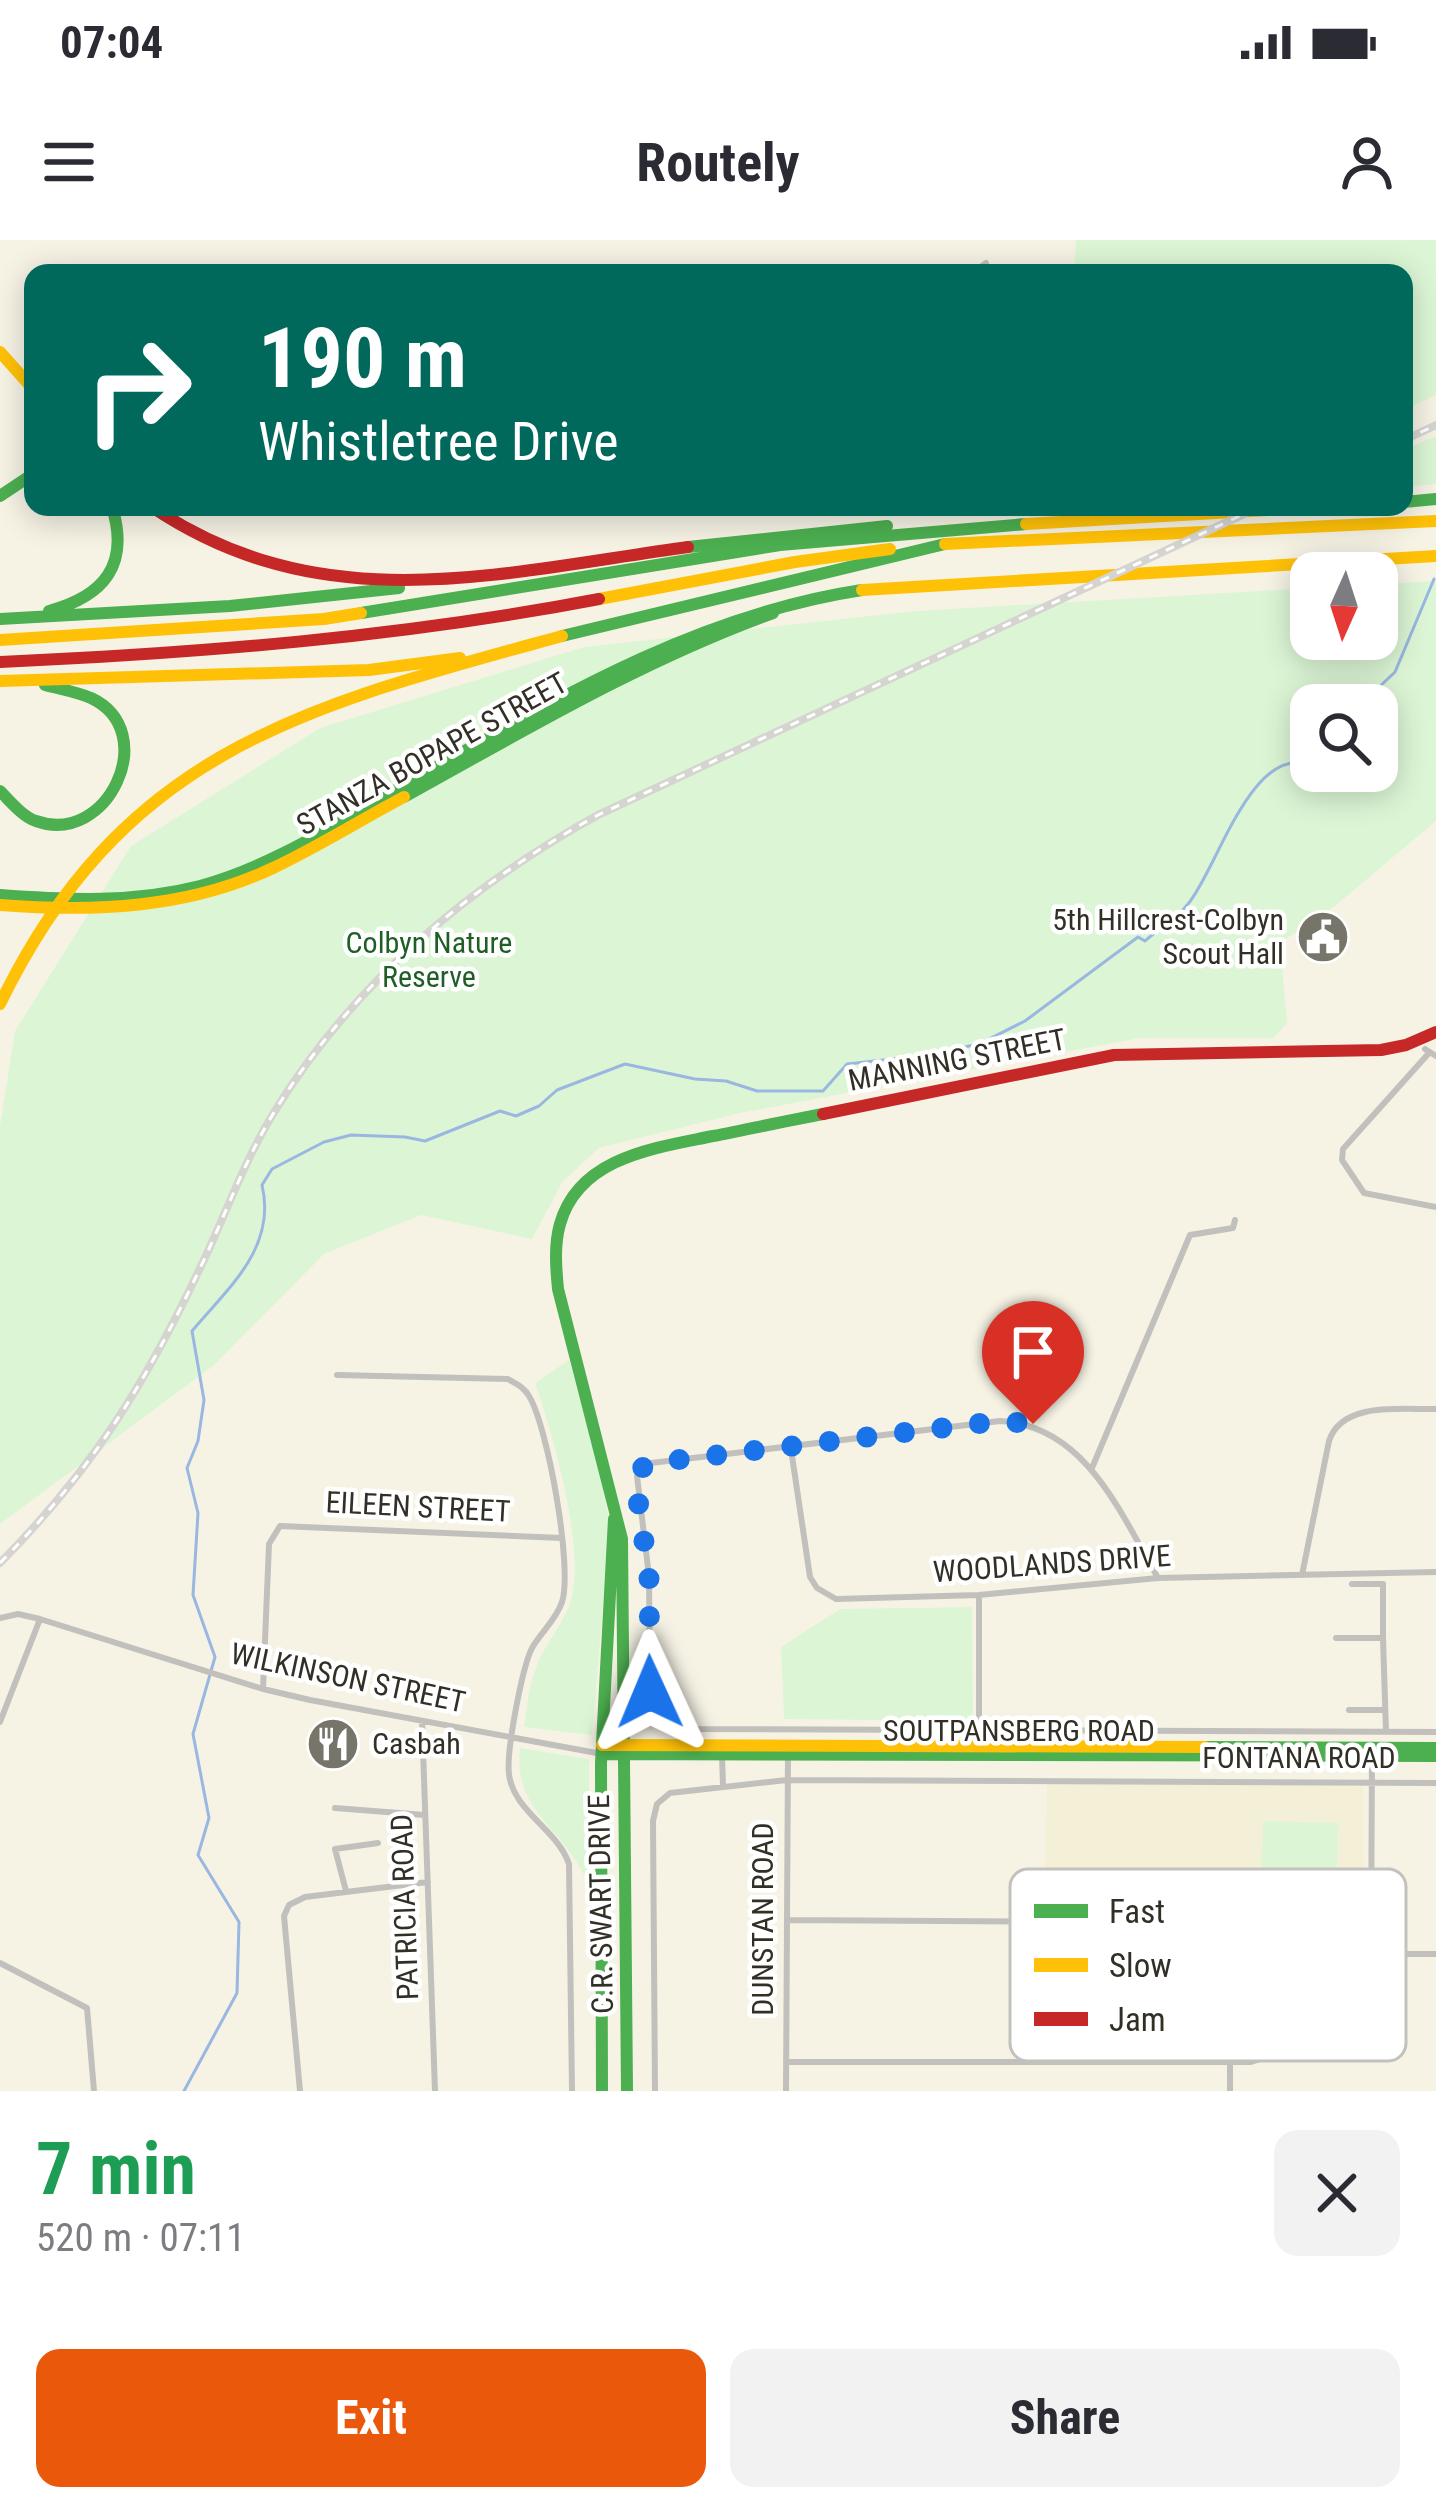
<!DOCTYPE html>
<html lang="en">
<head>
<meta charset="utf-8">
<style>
  body { margin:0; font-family:"Roboto Condensed",sans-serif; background:#f2f2f3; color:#2b2b33; height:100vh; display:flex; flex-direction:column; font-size:45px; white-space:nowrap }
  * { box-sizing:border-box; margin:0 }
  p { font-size:39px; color:#7c7c81 }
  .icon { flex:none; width:66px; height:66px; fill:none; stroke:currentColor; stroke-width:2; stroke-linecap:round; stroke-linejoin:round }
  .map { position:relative; height:1851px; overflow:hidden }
  .details { display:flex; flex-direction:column; background:#fff; flex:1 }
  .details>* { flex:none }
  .banner { position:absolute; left:24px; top:24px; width:1389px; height:252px; border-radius:24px; box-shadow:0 6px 30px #0003; background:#00695c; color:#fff; overflow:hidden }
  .needle { width:78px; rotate:183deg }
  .buttons { position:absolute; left:1290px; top:312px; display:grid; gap:24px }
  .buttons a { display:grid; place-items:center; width:108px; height:108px; border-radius:24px; background:#fff; box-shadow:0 6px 30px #0003; font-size:60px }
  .pin { position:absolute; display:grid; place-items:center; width:102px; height:102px; color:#fff; margin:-123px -51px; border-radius:50% 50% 50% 0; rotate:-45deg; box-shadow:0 0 12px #0007 }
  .pin .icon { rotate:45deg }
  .me { position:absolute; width:132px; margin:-66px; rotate:359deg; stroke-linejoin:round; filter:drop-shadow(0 0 9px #0008) }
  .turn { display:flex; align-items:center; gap:42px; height:252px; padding:0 36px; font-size:54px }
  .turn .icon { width:156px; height:156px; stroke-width:2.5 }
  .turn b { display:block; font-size:84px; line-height:102px }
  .round { display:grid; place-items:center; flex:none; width:126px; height:126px; border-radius:24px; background:#f2f2f3 }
  .headline { display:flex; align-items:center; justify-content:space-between; height:204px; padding:0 36px }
  h1 { font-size:72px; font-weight:700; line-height:90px; color:#1e9e55 }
  .primary-button { display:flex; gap:24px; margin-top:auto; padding:24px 36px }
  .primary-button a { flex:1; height:138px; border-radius:24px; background:#ea580c; color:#fff; font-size:48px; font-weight:700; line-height:138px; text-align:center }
  .primary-button a+a { background:#f2f2f3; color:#2b2b33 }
  .status { display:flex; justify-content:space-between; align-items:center; height:84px; padding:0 60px; background:#fff; direction:ltr }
  .status svg { height:33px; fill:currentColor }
  header { display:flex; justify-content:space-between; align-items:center; height:156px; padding:0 36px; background:#fff; font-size:54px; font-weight:700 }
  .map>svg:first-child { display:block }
</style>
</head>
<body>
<div class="status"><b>07:04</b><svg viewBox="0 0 49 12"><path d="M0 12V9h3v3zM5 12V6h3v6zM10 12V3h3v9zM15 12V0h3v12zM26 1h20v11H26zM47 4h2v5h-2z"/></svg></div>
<header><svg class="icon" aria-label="menu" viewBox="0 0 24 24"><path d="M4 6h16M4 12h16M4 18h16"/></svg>Routely<svg class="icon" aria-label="person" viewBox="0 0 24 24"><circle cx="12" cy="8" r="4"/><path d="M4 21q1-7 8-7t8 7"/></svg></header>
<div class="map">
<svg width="1436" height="1851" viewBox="0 0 1436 1851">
  <rect width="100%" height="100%" fill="#f6f3e5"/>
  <path fill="#f4efd7" d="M1047 1541 1363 1543 1364 1692 1329 1746 1279 1787 1236 1813 1041 1807Z"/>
  <path fill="#dcf6d5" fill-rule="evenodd" d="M1076 0H1436V155L1404 170V33H1074Z
    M1436 196V244L1404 247V210Z
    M1436 341V581L1335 666 1280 703 1287 783 1274 798H1140L740 873 599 908 563 941 532 999 421 975 324 1014 213 1126 0 1284V886L15 791 131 606 320 488 584 407 916 371 1311 348V399H1377V344ZM1311 465H1377V531H1311Z
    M569 1120 598 1225 610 1285 592 1495 524 1487C527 1465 529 1443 538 1423 548 1399 566 1381 572 1356 584 1303 553 1195 535 1143Z
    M972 1367 973 1481 784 1479 781 1407 840 1369Z
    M520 1508 589 1519 590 1636 585 1637C560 1585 513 1570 520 1508Z
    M1263 1581 1338 1583 1334 1733 1258 1731Z"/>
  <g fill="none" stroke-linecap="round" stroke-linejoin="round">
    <path stroke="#99b7e0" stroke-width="3" d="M1370 465 1376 450 1395 432 1434 339
      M184 1851 237 1753 239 1682 198 1615 209 1578 193 1494 215 1417 193 1355 198 1273 187 1228 198 1201 204 1160 192 1091C228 1048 277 1008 262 945L272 929 324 902 351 895 405 897 425 901 500 871 516 876 539 866 557 850 625 824 695 839 726 841 757 851H823L847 824 902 818 918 823 945 811 979 804 1025 781 1138 697 1145 701C1159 688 1177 679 1188 664 1217 630 1251 503 1311 525"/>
    <path stroke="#c2c0bc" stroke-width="6" d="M973 33 986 23
      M1425 809 1436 816
      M1429 813 1343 909 1342 920 1364 953 1436 967
      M337 1135 508 1139C516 1144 524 1147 529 1156 548 1187 573 1329 562 1362 556 1380 541 1392 532 1408 522 1428 506 1512 509 1534 513 1571 558 1590 569 1624L572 1851
      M791 1209 810 1337 817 1348 836 1359 979 1355 1158 1338 1436 1332
      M1092 1228 1190 995 1233 988 1235 980
      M1302 1335 1329 1201C1342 1161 1401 1170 1436 1169
      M1158 1338C1121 1274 1085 1185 1000 1181L651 1223 637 1236 649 1336 650 1452 661 1474 678 1489 1436 1492
      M1352 1344H1383V1398
      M0 1378 18 1374 40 1379 263 1449 310 1460 602 1514
      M1336 1398H1383L1386 1492
      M263 1449 269 1304 280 1286 562 1298
      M1349 1470H1384
      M422 1481 435 1851
      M0 1482 40 1379
      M979 1506V1355
      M722 1515 723 1546
      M335 1568 425 1575
      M346 1651 335 1609 378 1603
      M787 1680 1105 1682 1110 1680V1670L1108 1667H1068L1050 1681
      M1371 1714 1372 1514
      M1371 1714H1436
      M0 1723 87 1768 94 1851
      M786 1822H1251L1270 1816 1284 1806 1371 1714
      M300 1851 284 1676 289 1665 305 1657 428 1642
      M655 1851 653 1581 657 1564 670 1553 787 1540 1436 1543
      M786 1851 788 1513
      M1230 1851V1824"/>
    <path stroke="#4caf50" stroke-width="12" d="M0 256 33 234
      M1404 262 1436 259
      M688 307 887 286
      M49 371C104 356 130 325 112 267
      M361 373 780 305 1026 284
      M0 379 230 366 399 348
      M562 396 945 304
      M0 551C10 561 23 577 36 581 108 607 162 491 91 458 77 452 60 449 45 445
      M404 557C525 490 643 420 773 373
      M0 655C67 660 134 663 200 646 270 627 333 586 396 550 545 466 690 376 862 350
      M1205 1507 1436 1508
      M602 1514 1436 1516
      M602 1851 601 1523 614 1279
      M627 1851 622 1299 558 1049C556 1028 554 1005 560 984 579 917 655 908 713 896 749 889 786 881 823 874"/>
    <path stroke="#ffc107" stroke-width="12" d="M0 112 33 149
      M1026 284 1318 267
      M945 304 1436 281
      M862 350 1436 316
      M599 359 795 322 890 309
      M0 400 324 379 361 373
      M0 441 369 430 460 418
      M0 665C93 672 187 669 273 628 318 607 360 580 404 557
      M0 764C124 508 308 466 562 396
      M602 1505 1205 1507"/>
    <path stroke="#c62828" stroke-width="12" d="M152 267C323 382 498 333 688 307
      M0 422C201 413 401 397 599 359
      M823 874 1114 815 1381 810 1406 805 1436 792"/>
    <g stroke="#d5d4d1" stroke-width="8">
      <path id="rail" d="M1404 200 1436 185
        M0 1323C94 1228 146 1143 203 1022 226 973 244 922 273 874 351 746 467 647 598 575L1259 267"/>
    </g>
    <use href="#rail" stroke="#fff" stroke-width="3" stroke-dasharray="9" stroke-linecap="butt"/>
  </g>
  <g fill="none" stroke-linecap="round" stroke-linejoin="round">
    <path stroke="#1a73e8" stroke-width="21" stroke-dasharray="0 37.8" d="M650 1452 649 1336 636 1246 642 1228 651 1223 1000 1181 1033 1184"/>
  </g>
  <defs>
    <g id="civic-disc" transform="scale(2.7)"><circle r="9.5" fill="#777469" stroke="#fff"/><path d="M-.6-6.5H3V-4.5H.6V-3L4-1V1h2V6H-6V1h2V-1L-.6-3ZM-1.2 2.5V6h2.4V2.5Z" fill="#fff"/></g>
    <g id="restaurant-disc" transform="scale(2.7)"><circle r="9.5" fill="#777469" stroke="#fff"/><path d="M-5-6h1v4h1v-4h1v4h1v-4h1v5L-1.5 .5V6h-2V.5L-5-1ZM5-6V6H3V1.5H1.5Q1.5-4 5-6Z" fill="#fff"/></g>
  </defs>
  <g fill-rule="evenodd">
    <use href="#civic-disc" x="1323" y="697"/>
    <use href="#restaurant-disc" x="333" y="1504"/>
  </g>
  <g text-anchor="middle" stroke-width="9" stroke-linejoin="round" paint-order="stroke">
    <g font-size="30" fill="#323026" stroke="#fff">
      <text transform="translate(432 514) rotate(-29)" y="10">STANZA BOPAPE STREET</text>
      <text transform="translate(957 820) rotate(-11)" y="10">MANNING STREET</text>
      <text transform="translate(418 1267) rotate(3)" y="10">EILEEN STREET</text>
      <text transform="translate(1052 1324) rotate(-4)" y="10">WOODLANDS DRIVE</text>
      <text transform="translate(348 1438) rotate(12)" y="10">WILKINSON STREET</text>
      <text x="1019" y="1501">SOUTPANSBERG ROAD</text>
      <text x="1299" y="1528">FONTANA ROAD</text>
      <text transform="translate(601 1664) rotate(-91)" y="10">C.R. SWART DRIVE</text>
      <text transform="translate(405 1667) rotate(-92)" y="10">PATRICIA ROAD</text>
      <text transform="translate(763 1679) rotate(-90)" y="10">DUNSTAN ROAD</text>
    </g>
    <g font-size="30" fill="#323026" stroke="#fff" text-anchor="end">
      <text x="1284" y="690">5th Hillcrest-Colbyn<tspan x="1284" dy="34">Scout Hall</tspan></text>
      <text x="372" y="1514" text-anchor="start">Casbah</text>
    </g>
    <g font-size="30" fill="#1f5f26" stroke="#fff">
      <text x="429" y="713">Colbyn Nature<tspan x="429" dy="34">Reserve</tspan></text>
    </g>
  </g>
  <rect x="1010" y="1629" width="396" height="192" rx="18" fill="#fff" stroke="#c2c1be" stroke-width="3"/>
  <rect x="1034" y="1664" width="54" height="14" fill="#4caf50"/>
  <rect x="1034" y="1718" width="54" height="14" fill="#ffc107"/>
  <rect x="1034" y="1772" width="54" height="14" fill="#c62828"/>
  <g font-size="33" fill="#323026">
    <text x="1109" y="1683">Fast</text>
    <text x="1109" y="1737">Slow</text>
    <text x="1109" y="1791">Jam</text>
  </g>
</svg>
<div class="buttons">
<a><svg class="needle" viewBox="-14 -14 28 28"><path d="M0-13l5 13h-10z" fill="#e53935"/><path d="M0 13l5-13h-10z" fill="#7c7c81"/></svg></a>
<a><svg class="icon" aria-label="search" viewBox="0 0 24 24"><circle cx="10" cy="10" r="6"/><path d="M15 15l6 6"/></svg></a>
</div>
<div class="pin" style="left:1033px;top:1184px;background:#d93025"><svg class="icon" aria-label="arrive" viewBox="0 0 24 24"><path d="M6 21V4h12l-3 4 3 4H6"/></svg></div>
<svg class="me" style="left:650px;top:1452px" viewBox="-20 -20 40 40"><path d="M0-17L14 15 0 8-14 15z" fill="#1a73e8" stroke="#fff" stroke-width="4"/></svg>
<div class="banner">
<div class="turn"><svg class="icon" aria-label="right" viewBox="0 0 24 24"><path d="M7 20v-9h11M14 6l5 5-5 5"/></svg><div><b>190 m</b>Whistletree Drive</div></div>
</div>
</div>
<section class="details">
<div class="headline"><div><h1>7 min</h1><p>520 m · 07:11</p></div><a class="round"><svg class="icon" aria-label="close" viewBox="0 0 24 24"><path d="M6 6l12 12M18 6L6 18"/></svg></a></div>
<div class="primary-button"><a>Exit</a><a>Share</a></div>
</section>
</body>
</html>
